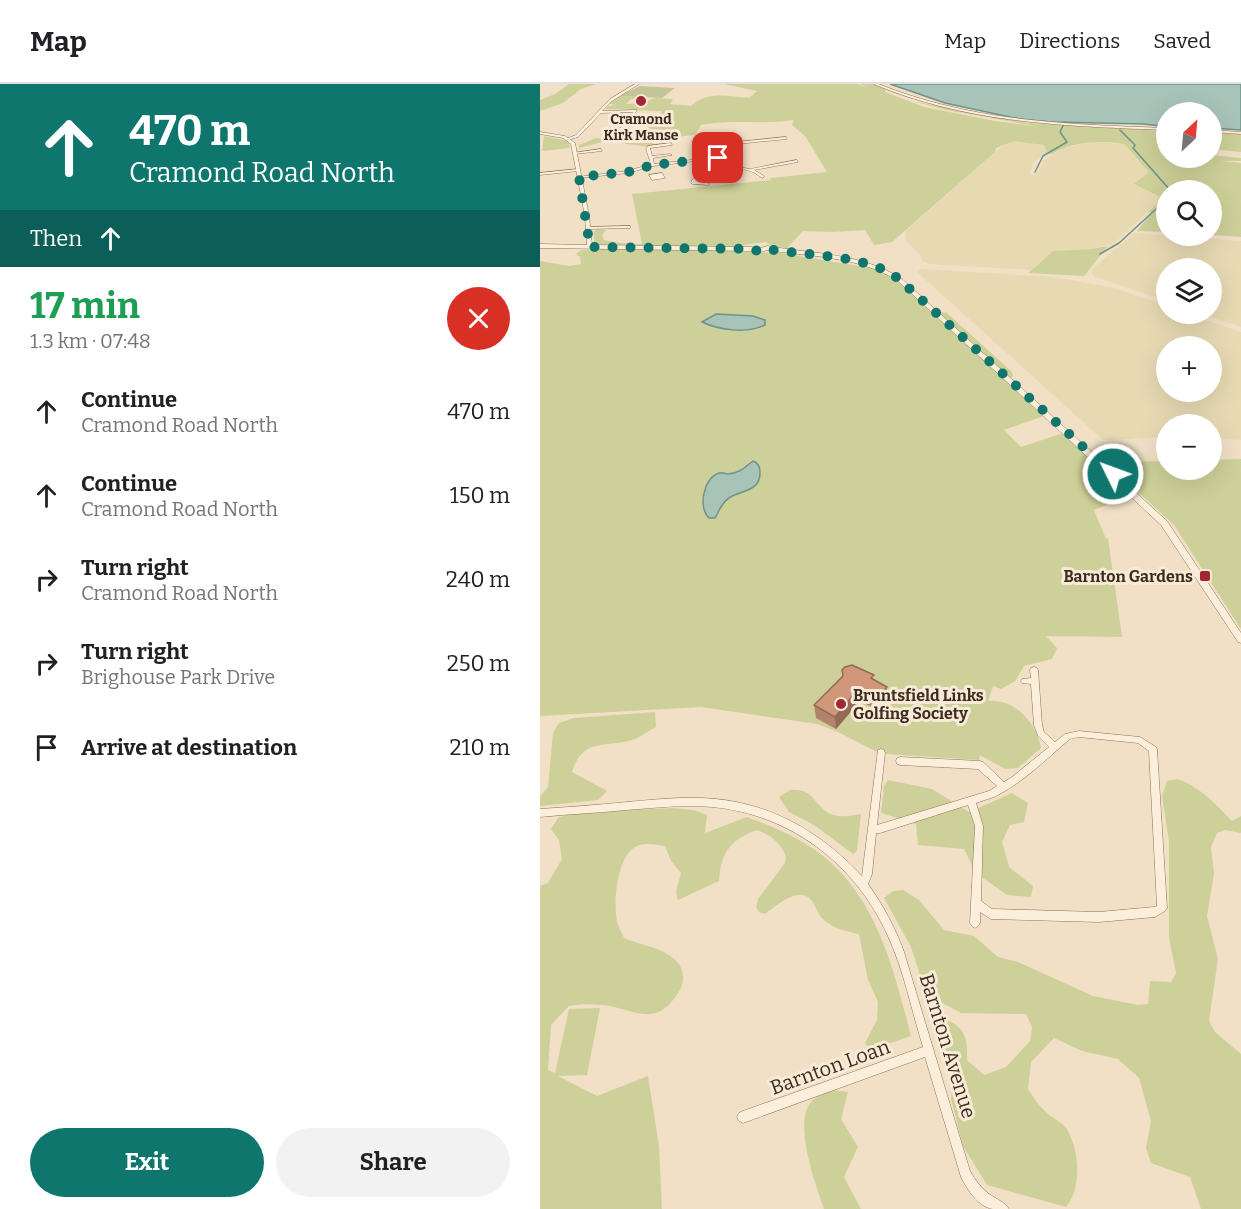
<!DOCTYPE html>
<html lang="en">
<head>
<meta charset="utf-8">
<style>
  body { margin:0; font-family:Bitter,serif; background:#f2f2f2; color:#202124; height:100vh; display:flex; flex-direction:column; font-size:22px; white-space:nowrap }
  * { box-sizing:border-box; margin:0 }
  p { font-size:20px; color:#757577 }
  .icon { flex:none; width:33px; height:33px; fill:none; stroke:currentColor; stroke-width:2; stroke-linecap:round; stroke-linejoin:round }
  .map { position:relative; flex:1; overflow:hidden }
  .sheet { display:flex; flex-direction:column; background:#fff; width:540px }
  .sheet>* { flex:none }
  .banner { background:#0f766e; color:#fff; overflow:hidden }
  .needle { width:39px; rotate:26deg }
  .buttons { position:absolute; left:616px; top:18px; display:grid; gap:12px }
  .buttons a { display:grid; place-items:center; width:66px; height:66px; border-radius:50%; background:#fff; box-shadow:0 6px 24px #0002; font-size:30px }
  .pin { position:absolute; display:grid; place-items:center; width:51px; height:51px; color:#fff; margin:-26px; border-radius:12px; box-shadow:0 3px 9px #0006 }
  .me { position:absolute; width:66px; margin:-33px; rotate:312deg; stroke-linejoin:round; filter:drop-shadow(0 0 4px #0008) }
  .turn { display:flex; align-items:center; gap:21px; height:126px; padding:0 30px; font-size:27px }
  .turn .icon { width:78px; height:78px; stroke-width:2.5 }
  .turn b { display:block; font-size:42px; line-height:51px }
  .then { display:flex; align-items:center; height:57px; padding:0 30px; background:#0003; gap:12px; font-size:22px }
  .round { display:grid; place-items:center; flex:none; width:63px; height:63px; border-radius:32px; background:#f2f2f2 }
  .overview { display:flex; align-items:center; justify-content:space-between; height:102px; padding:0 30px }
  h1 { font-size:36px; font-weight:700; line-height:45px; color:#1e9e55 }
  .cta { display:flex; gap:12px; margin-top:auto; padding:12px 30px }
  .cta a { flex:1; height:69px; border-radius:36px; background:#0f766e; color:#fff; font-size:24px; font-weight:700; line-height:69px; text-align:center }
  .cta a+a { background:#f2f2f2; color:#202124 }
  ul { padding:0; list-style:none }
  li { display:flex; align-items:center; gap:18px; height:84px; padding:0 30px }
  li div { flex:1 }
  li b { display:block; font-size:22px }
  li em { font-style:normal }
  header { display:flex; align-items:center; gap:36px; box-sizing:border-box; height:84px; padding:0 30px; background:#fff; border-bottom:2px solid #e0e0e0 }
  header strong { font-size:28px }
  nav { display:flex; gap:33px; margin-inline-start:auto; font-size:21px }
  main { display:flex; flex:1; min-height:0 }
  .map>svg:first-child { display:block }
</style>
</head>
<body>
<header>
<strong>Map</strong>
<nav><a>Map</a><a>Directions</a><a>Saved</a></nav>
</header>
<main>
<section class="sheet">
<div class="banner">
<div class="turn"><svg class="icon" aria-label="ahead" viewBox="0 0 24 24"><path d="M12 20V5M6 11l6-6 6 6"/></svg><div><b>470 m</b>Cramond Road North</div></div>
<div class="then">Then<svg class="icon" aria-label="ahead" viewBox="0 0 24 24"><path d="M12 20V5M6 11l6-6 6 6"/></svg></div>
</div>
<div class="overview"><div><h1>17 min</h1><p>1.3 km · 07:48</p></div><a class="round" style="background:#d93025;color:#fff"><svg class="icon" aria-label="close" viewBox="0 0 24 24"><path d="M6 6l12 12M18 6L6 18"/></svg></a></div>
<ul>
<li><svg class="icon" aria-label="ahead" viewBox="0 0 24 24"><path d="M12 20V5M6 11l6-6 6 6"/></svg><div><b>Continue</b><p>Cramond Road North</p></div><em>470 m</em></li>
<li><svg class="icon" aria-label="ahead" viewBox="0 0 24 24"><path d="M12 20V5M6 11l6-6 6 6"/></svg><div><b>Continue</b><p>Cramond Road North</p></div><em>150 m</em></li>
<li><svg class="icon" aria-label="right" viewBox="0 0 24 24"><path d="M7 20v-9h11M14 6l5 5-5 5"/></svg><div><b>Turn right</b><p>Cramond Road North</p></div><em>240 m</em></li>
<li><svg class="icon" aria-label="right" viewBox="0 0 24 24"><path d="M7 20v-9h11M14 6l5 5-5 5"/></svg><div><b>Turn right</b><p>Brighouse Park Drive</p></div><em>250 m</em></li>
<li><svg class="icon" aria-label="arrive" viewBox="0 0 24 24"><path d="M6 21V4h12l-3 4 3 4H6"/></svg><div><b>Arrive at destination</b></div><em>210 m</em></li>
</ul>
<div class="cta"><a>Exit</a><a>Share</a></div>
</section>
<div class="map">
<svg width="701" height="1125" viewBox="0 0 701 1125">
  <rect width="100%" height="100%" fill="#f1e0c6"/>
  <path fill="#e7dab3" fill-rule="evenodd" d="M470 57 493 58 505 62 507 69 493 78 490 89 492 91 498 88 504 76 523 64 552 58 584 60 609 88 595 101 622 114 575 159 552 165 513 167 490 186 390 180 382 177 381 172 365 155 366 147 455 68Z
    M594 149 701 157V243L662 230H672V184H627V217L553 192 551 186Z
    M380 185 514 193 574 204 627 222V230H648L701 248V356L672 354V340H627V353L563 356 377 188ZM627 262H672V308H627Z"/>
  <path fill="#ced099" d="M29 0H56L41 5 23 19 0 27V16L15 10Z
    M184 0H316L327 3 320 0H334L346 6 345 8 384 23 455 37 501 43 407 26 371 17 489 39 627 47V61L623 63 627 65V74H672V71L701 74V77H681L701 79V153L672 151V106H627V148L597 147 612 129 608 128 622 114 594 100 609 88 584 60C561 56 532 57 512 70L507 69 504 61 474 57 456 64 455 68 352 158 334 161 325 146 292 148 263 147 247 164 231 162 226 158 195 162 198 168 241 169 343 186 393 227 407 229 471 287 473 291 469 298 504 332 464 346 481 363 523 349 589 412 554 426 566 455 568 454 582 553 506 552 517 564 512 575 484 582 475 597 461 605 453 602 448 617C475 614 497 640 501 664L478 684 465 685 440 671 439 676 346 670 335 667 298 648 277 640 161 623 0 632V177L29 182 41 180 40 173 36 170 41 166H59L62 162 54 159V147L58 145 66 146 62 151 64 156 79 159 102 160 92 110 231 96 230 94 287 88 265 52 252 41 254 36C223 41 191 35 161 41L155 51 113 55V62L109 63 66 57 39 64V61L56 54 93 58 122 27 65 25 68 22 76 21 69 20 79 12 103 13 91 15 86 20 102 19 115 14 133 15 130 20 151 22C169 6 189 13 209 14L217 7Z
    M672 49 701 50V68L672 65Z
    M0 51 28 57 30 64 2 67 4 52Z
    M568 162 544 192 488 189 513 167 552 165Z
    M701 375V545L634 441 565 378 627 377V386H672V376Z
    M115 628 116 643C109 646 102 652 95 655 67 665 43 652 32 688L67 707 58 716 0 722V713L8 703 13 649 19 639 34 634Z
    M637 695C658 701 677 721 692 737L701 732V749L685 746 677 749 671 763 674 790 667 832 678 875 669 937 675 948 701 970V1125H661L650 1093 611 1079 606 1064 611 1037 599 994 578 975 542 967 514 954 491 978 488 1005C493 1012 498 1021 505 1027 511 1034 521 1037 526 1044 540 1065 542 1105 526 1123L447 1101 423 1062 411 1015 413 992 393 942 400 932C424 943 428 950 427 976L444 991 466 983 490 957 492 943 486 930 421 929 386 910 371 863 344 814 353 807 363 806 379 816 404 846 434 852 458 873 478 878 553 912 598 921 608 920 610 897 631 898 636 889 629 854V758L622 712 627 697Z
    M348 696 392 705 429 728 472 709 488 719 484 738 470 741 462 758 469 783 493 802 491 813 467 811 436 789 424 765 378 761 376 740 341 729 344 702Z
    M250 706C275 704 273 722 291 730 300 734 311 732 321 730L317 767 313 770 274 741 249 728 239 713Z
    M132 724 154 726 167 731 165 749 207 733C228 741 250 750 269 762 335 804 353 882 371 952L330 966 325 959 337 936 338 918 328 896 319 850C306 847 294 845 284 836 277 830 276 822 271 816 259 801 235 823 225 830L219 828 216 823 218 815 245 779 246 773C242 760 229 749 216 746 189 757 181 769 179 797L138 816 136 808 141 789 131 777 125 762C116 761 106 758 97 762 77 771 73 817 77 837 78 843 82 849 84 854 104 863 145 866 143 896 142 905 138 909 133 916 111 944 88 922 61 921 50 920 39 920 29 922L11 941 8 986 15 989 29 925 60 924 47 991 18 992 57 1012 108 992 119 1062 122 1125H0V802L8 799 22 775 19 756 11 745 18 734 33 729Z
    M293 1006 308 1008 301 1035 318 1063 304 1093 321 1125H284C276 1101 252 1038 272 1017 277 1012 287 1009 293 1006Z"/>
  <path fill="#c3c599" d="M100 2 135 4 122 14 79 12Z"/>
  <path fill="#a8c4b9" stroke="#6e9387" stroke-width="1.5" d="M350 0H701V46L672 44V28H627V43L604 40 512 38 479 35 405 19Z
    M176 230 213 232 225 236V241C206 250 179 246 162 238Z
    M213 377C218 379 220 382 220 388 221 408 200 406 189 414 181 419 180 426 175 434H169C158 424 163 394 179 389 183 388 184 390 188 390 199 390 206 382 213 377Z"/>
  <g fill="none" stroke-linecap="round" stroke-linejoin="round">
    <path stroke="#6e9387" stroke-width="1.5" d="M580 46 595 61 593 64 630 106
      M495 88 503 72 527 58 520 48 525 38
      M560 170 579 159 627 115"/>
    <g stroke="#8d715b" stroke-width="3">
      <path id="pedestrian" d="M336 0C431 39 526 41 627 45
        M672 47 701 49"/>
    </g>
    <g stroke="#8d715b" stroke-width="1">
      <path id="minor" d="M95 0H99L72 17 62 27 97 26 80 49 77 48 93 28 61 29 38 53 28 56V54L36 51 70 15Z
        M246 53 247 55 196 60 175 66 154 63 156 62 175 64 196 58Z
        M131 59 132 61 110 64 112 72 130 70 132 71 113 74 114 80 179 73 181 74 113 82 88 89 39 94 37 93 88 87 111 80 106 65 108 62Z
        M61 65 62 67 35 70 33 69Z
        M257 76 258 78 214 86 224 92 223 94C220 93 218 91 215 89 197 80 170 86 155 97L168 99 169 101 153 100 151 99 152 96 166 88 177 85 198 83 210 85Z
        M39 85 38 87 0 91V89Z
        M122 89 125 94 112 96 109 91Z
        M90 142V144H89L48 145 46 144 48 143Z
        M494 583 497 584 498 586 502 641 504 648 515 658 525 650 539 647 600 653 616 663 617 665 627 824 625 827 615 833 559 838 451 835 440 828V839L438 842 435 844 432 842 430 839 435 742 428 721 340 749H336L332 790 328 800C343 821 355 843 364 868L430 1087C435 1096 441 1104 449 1110 456 1115 465 1118 469 1125 464 1125 458 1125 453 1125 438 1123 427 1105 421 1093L385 973 203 1039 199 1037 197 1033 199 1029 203 1027 383 963C371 925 364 886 347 850 315 780 250 730 172 723 144 720 115 724 86 726 57 729 29 730 0 733V725C29 723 58 721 87 718 111 716 136 713 161 714 225 716 278 745 322 792L338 666 341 665 344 666 345 669 337 741 449 707 457 702 438 685 360 681 357 680 356 677 357 674 360 673 440 677 443 678 464 698 472 693 509 663 498 652 494 641 491 600 482 599 481 597 482 595 491 594 490 586 491 584ZM539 653 598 659 609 667 617 822 614 823 559 828 452 825 441 817 443 742 436 719C442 717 448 715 454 713 483 699 506 675 530 655Z"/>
    </g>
    <g stroke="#8d715b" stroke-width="1">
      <path id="tertiary" d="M0 48 25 52 35 59 49 132 52 161 212 163 218 165 227 162C273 170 322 169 362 195L627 437 701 549V559L698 558 621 441 358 197C319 172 272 173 227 166L218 169 212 167 0 164V160L47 161 45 132 31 60 23 54 0 50Z"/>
    </g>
    <use href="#pedestrian" stroke="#fbeedb" stroke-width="2"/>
    <use href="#minor" fill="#fbeedb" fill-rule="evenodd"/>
    <use href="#tertiary" fill="#fbeedb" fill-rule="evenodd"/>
  </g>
  <path fill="#b3826a" d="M302 586 334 596 347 603V616L341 623 335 619 332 623 320 617 296 645 276 634 274 621 303 592Z"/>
  <path fill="#926a56" d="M347 603V616L341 623V610Z
    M319 604 320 617 296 645 295 633Z
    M335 607V619L332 623 331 610Z"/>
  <path fill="#d0977b" stroke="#926a56" stroke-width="1.5" d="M312 581 334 591 331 594 347 603 341 610 335 607 331 610 319 604 295 633 274 621 303 592 302 586 305 583Z"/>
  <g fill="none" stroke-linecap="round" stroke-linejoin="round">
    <path stroke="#0f766e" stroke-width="10" stroke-dasharray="0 18" d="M178 74 113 81 88 88 39 93 50 163 212 165 218 167 227 165C266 172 329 170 360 196L573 390"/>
  </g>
  <g fill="#a02733" stroke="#f7ebd7" stroke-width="2">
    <circle cx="101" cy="17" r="6"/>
    <rect x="659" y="486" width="12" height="12" rx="3"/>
    <circle cx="301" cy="620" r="6"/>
  </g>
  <g text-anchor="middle" stroke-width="6" stroke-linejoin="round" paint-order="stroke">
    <g font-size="14" font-weight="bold" fill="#3d2b1f" stroke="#f7ebd7">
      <text x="101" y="40">Cramond<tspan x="101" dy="16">Kirk Manse</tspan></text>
    </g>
    <g font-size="16" font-weight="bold" fill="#3d2b1f" stroke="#f7ebd7" text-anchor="end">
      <text x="653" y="498">Barnton Gardens</text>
      <text x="313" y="617" text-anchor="start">Bruntsfield Links<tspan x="313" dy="18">Golfing Society</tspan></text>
    </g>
    <g font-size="20" fill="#3d2b1f" stroke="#f7ebd7">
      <text transform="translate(408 962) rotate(73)" y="7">Barnton Avenue</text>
      <text transform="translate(290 983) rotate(-20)" y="7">Barnton Loan</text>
    </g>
  </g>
</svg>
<div class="buttons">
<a><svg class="needle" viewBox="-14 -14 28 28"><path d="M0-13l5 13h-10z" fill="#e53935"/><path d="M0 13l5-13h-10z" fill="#757577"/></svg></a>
<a><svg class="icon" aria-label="search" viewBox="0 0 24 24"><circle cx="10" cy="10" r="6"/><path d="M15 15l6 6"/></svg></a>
<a><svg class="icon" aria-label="layers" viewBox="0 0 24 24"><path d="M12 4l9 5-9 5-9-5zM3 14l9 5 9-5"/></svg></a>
<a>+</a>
<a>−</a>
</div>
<div class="pin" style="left:178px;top:74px;background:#d93025"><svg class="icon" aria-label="arrive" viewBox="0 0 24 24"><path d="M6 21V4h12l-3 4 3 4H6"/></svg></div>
<svg class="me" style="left:573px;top:390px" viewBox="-20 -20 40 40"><circle r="17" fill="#0f766e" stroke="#fff" stroke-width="3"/><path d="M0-11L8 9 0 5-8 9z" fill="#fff"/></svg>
</div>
</main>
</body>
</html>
